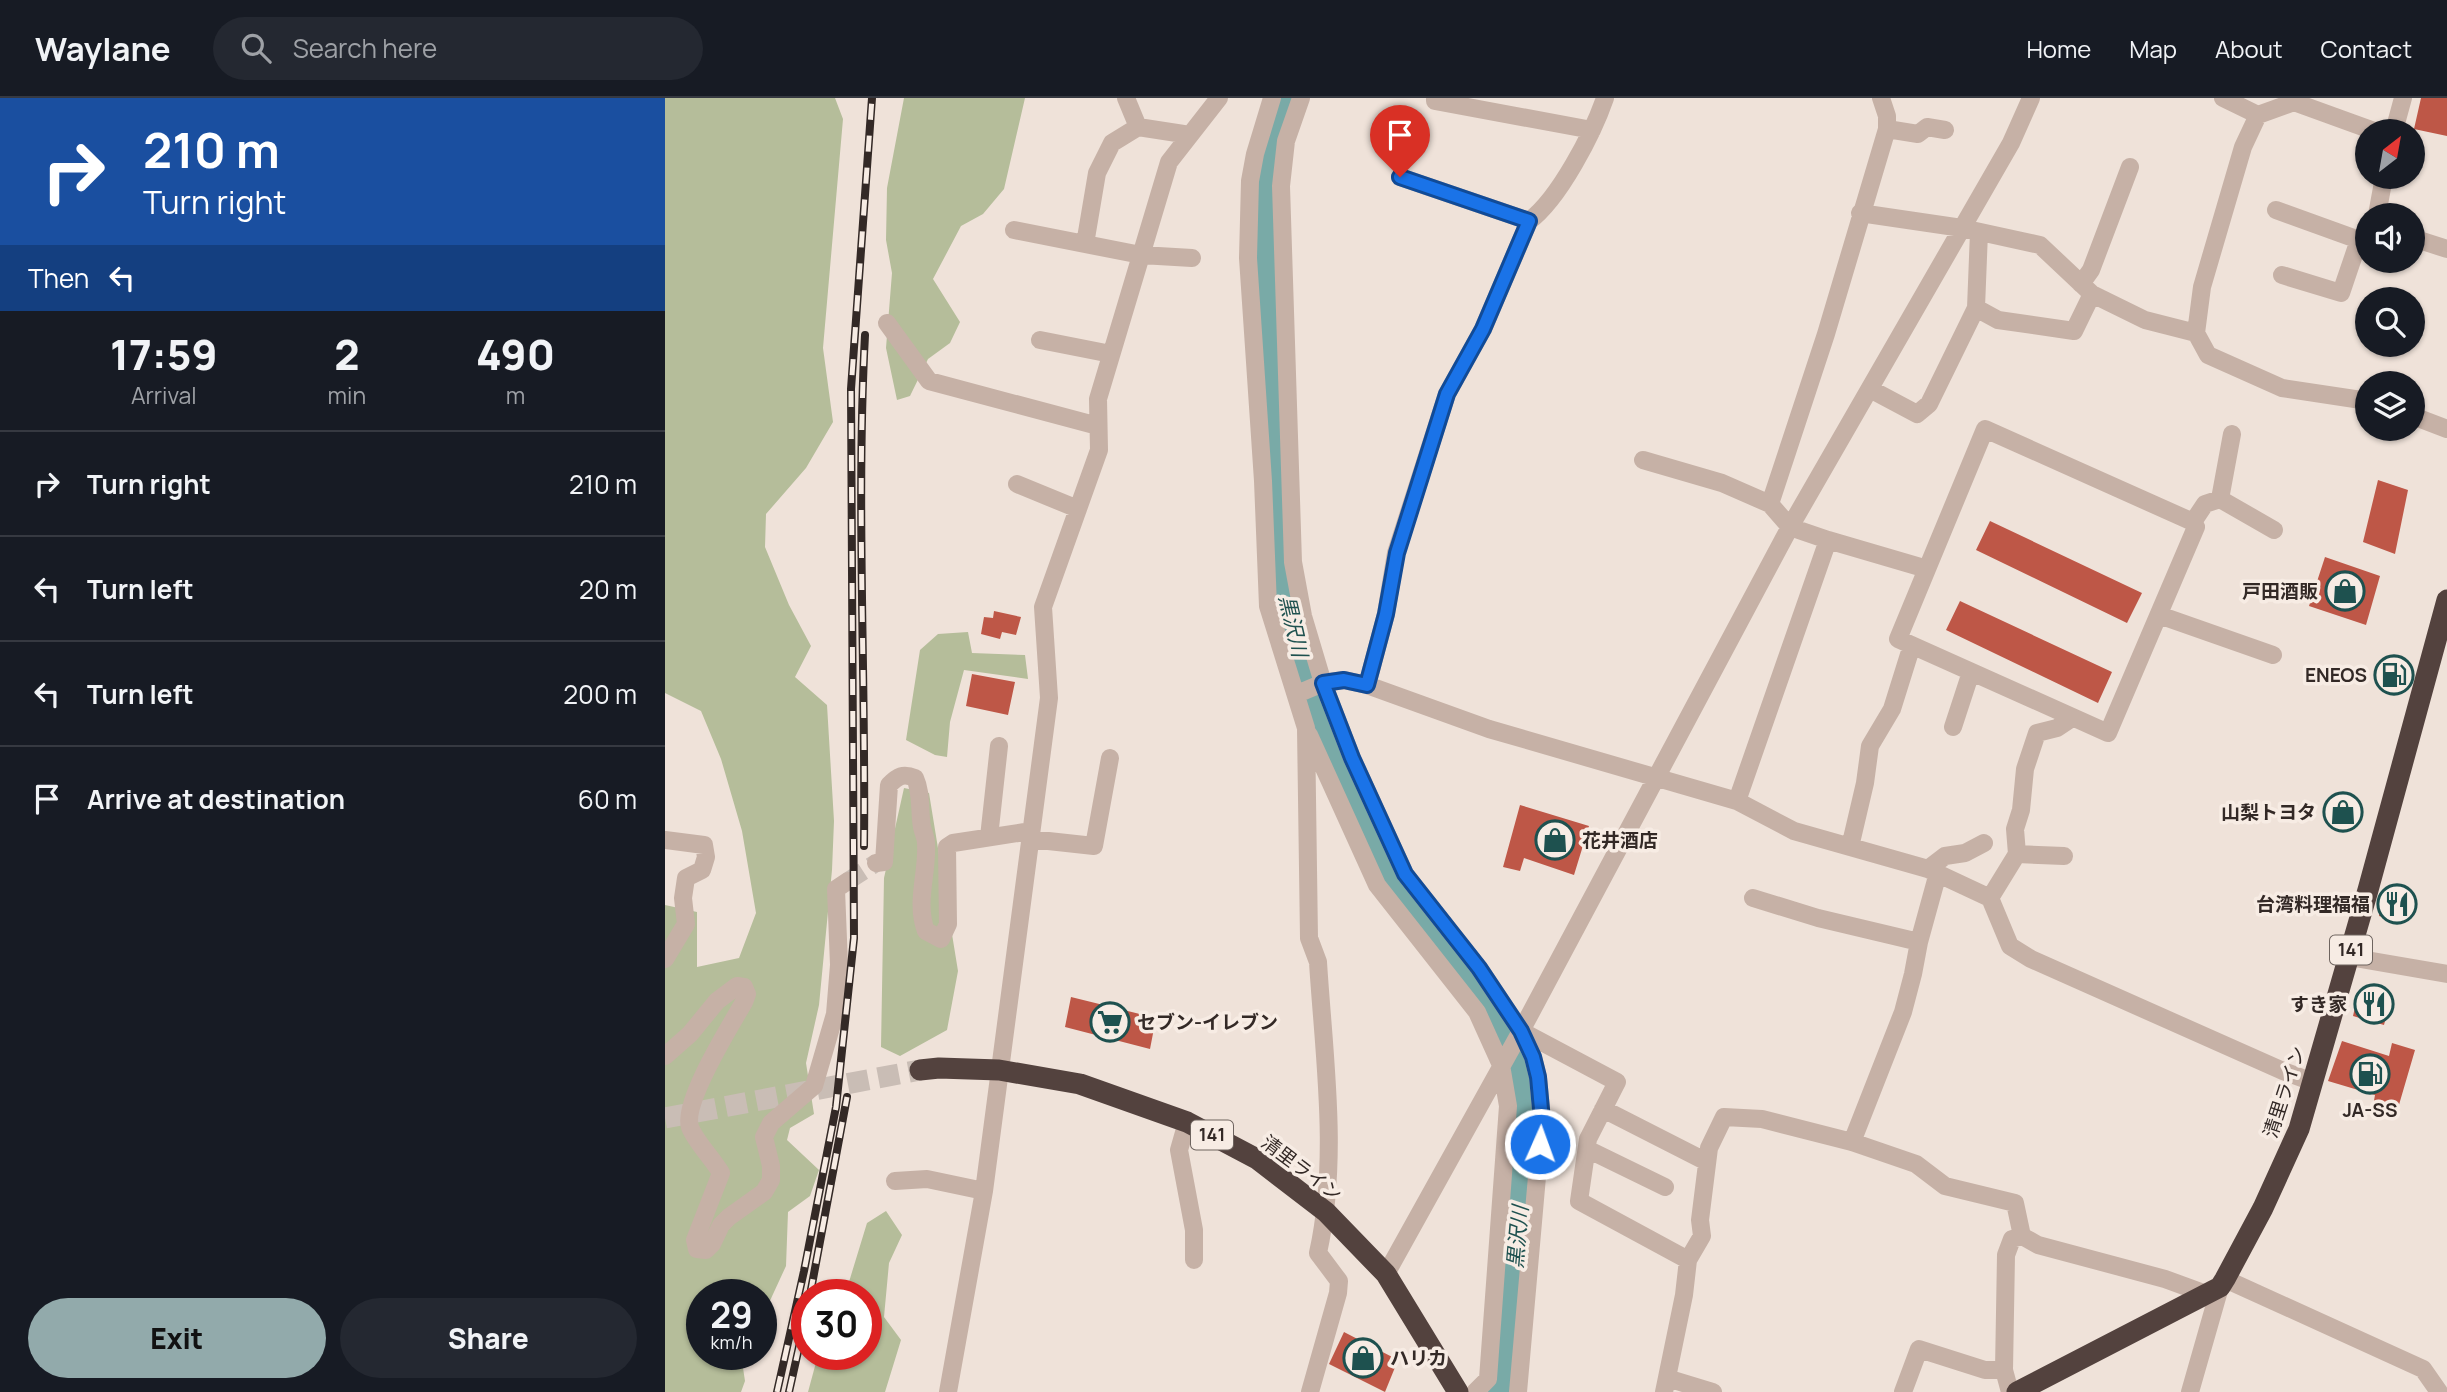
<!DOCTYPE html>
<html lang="en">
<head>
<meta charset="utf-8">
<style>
  body { margin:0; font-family:Manrope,"Noto Sans JP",sans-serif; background:#242831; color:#f1f3f6; height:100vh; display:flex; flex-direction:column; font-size:26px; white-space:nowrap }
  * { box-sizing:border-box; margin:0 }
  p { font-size:23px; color:#9ea1a6 }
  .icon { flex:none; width:38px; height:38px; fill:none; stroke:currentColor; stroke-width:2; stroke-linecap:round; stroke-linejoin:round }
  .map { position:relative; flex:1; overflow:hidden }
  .drawer { display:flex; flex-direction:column; background:#171b24; width:665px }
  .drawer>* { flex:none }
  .guide { background:#1a4fa0; color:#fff; overflow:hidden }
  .needle { width:46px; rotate:31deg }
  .tools { position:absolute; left:1690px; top:21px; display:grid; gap:14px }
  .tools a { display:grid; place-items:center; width:70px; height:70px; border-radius:50%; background:#171b24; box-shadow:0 2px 5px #0004; font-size:35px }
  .speed { position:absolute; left:21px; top:1181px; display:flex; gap:14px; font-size:35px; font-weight:700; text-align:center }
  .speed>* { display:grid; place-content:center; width:91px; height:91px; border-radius:50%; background:#171b24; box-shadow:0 2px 5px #0004; line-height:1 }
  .speed small { font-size:18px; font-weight:400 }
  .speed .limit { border:10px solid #d22; background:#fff; color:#111 }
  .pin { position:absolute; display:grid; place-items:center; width:60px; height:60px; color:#fff; margin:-72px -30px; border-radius:50% 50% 50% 0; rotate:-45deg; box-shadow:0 0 7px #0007 }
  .pin .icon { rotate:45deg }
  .me { position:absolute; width:77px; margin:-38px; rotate:2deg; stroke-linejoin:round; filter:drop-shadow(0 0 5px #0008) }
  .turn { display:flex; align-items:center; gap:24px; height:147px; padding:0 28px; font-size:32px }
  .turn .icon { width:91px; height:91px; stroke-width:2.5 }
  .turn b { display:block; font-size:49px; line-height:60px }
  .then { display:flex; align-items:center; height:66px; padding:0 28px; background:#0003; gap:14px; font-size:26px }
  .eta { display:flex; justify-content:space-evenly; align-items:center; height:119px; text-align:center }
  .eta b { font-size:42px; font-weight:800; line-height:49px }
  .button { display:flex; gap:14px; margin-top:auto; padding:14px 28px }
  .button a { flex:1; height:80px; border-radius:42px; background:#92aaab; color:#111; font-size:28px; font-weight:800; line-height:80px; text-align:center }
  .button a+a { background:#242831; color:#f1f3f6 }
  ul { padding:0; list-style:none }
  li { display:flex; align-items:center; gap:21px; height:105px; padding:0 28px; border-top:2px solid #363941 }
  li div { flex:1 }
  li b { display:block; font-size:26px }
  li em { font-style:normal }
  header { display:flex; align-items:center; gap:42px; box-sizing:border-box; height:98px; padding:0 35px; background:#171b24; border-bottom:2px solid #363941 }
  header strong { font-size:33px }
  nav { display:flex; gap:38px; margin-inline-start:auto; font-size:24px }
  .search { width:490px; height:63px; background:#242831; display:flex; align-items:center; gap:18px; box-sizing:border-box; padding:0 24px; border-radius:38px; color:#9ea1a6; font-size:26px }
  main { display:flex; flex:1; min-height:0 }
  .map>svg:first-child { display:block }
</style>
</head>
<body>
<header>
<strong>Waylane</strong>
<div class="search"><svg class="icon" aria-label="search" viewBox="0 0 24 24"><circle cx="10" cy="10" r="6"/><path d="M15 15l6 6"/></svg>Search here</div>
<nav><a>Home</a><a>Map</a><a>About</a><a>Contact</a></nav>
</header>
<main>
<section class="drawer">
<div class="guide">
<div class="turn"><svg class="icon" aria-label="right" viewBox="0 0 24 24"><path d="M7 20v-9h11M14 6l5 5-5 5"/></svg><div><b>210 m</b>Turn right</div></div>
<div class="then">Then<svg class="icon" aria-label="left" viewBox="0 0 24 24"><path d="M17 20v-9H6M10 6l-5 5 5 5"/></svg></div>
</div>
<div class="eta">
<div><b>17:59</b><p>Arrival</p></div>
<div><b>2</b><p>min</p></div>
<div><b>490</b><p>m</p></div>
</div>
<ul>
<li><svg class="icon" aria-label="right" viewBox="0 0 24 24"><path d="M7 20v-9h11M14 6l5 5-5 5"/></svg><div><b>Turn right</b></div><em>210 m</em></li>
<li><svg class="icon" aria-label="left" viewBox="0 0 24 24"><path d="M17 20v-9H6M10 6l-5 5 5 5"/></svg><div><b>Turn left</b></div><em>20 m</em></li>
<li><svg class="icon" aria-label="left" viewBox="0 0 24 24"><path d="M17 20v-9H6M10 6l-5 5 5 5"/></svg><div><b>Turn left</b></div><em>200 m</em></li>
<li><svg class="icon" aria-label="arrive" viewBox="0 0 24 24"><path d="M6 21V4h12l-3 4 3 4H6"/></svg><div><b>Arrive at destination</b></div><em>60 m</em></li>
</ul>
<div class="button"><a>Exit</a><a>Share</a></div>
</section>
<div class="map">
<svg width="1782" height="1294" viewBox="0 0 1782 1294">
  <rect width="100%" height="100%" fill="#efe2d9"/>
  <path fill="#b5bd9a" d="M0 0H170L178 21 158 250 168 324 141 370 101 416 100 449 124 507 146 548 130 579 162 607 169 723 167 772 154 907 141 965 149 1016 125 1030 122 1042 154 1072 145 1098 123 1114 121 1168 103 1207 96 1216V1197H37V1256L76 1257 80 1283 76 1294H0V807L32 814V869L74 860 91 815 77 733 56 661 36 613 0 595Z
    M239 0H360L339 91 318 116 296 128 268 181 295 224 285 245 263 261 245 298 232 302 221 250 227 175 221 142 222 90Z
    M303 534 307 555 360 557 363 581 299 572 285 624 282 659 270 657 241 642 255 552 273 536Z
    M239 690 264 695 293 873 282 932 235 958 216 949 219 780Z
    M221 1113 237 1137 224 1165 219 1219 236 1242 220 1294H143L153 1257 201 1256V1197H180L202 1125Z"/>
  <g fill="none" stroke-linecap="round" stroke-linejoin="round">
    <path stroke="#79aaa7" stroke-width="30" d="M627 0 610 38 603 85 619 508 639 573 669 648 713 747 739 795 829 916 861 982 862 1038 838 1294"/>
  </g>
  <path fill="#be5747" d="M1756 0H1782V38L1749 31Z
    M1713 382 1743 392 1730 456 1698 444Z
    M1325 423 1477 495 1462 525 1311 452Z
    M1660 459 1715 478 1701 527 1644 508Z
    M1295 503 1447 574 1433 605 1281 532Z
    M329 513 356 519 351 537 337 534 335 541 316 536 319 519 328 520Z
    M307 576 350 584 343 617 301 608Z
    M855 707 924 728 909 777 859 760 855 773 838 769Z
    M1720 793 1745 798 1737 824 1714 818Z
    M1693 896 1725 904 1719 927 1688 918Z
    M406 899 491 920 485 951 400 929Z
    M1677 943 1724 958 1727 945 1750 952 1731 1017 1708 1008 1710 997 1663 983Z
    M679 1234 733 1262 720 1294 664 1266Z"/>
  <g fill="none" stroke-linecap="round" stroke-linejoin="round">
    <path stroke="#c9bdb5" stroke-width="18" stroke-dasharray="18 9" stroke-linecap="butt" d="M183 783 211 765"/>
    <path stroke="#c9bdb5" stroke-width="21" stroke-dasharray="21 10" stroke-linecap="butt" d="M0 1020 255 972"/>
    <path stroke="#c6b1a6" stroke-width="18" d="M461 0 473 29
      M607 0 590 56 585 83 583 160 598 383 603 508 641 630 644 840 653 864C659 960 674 1060 653 1155L674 1183 673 1195 645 1294
      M636 0 621 43 616 88 628 464 638 518 658 585 687 660 740 776 814 870 856 933 868 959 873 979 877 1022 853 1294
      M770 0V3L927 32
      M1216 0 1222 18V31L1161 236 1105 406 1125 429 1163 442 1072 703 1129 733 1263 771 1325 800 1345 848 1366 861 1618 973 1648 984
      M1558 0 1593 17
      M1222 31 1253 36 1262 29 1280 32
      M1729 33 1738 0
      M735 79 864 123
      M1611 112 1694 142
      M1195 115 1297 130 1375 147 1427 196 1480 222 1531 235 1543 257 1617 290 1703 303
      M1712 117 1719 79
      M349 132 476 157 527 160
      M1748 140 1782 151
      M420 146 432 75 447 45 473 29 525 37
      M1617 177 1676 195 1694 142 1703 134
      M1416 186 1426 172 1465 69
      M1311 210 1333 222 1409 233 1427 196
      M222 225 264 283 433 328
      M1531 235 1537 189 1578 49 1593 17 1629 4 1709 33
      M375 242 446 256
      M1205 291 1252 316 1264 306 1311 210 1314 134
      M1748 318 1782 331
      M978 362 1057 385 1105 406
      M352 386 413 411
      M1555 401 1609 432
      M1163 442 1262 471 1233 541 1443 635 1531 429 1528 424 1540 406 1555 401 1567 336
      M1262 471 1320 331 1528 424
      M1494 517 1608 557
      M702 587 721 516 731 455 782 296 818 231 864 123C894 101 928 35 940 0
      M632 596 658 585 679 582 702 587 824 631 1072 703
      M1288 629 1306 574
      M644 637 712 787 812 914 836 967 843 1008 823 1281 810 1294
      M324 739 334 648
      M365 741 429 748 445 660
      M0 742 39 747 41 759 37 772 21 780 18 800 21 826 0 861
      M1185 749 1200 685 1205 648 1227 611 1247 547
      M1352 756 1399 758
      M211 765 219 764 224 687C233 678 238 675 250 680 257 695 254 713 257 729 258 734 261 740 261 745 263 775 250 804 261 833L276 841 283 826 282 749 288 745 366 733
      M1263 771 1280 758 1300 755 1319 745
      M1088 800 1153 820 1254 844
      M1325 800 1352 756 1350 731 1356 712 1360 671 1372 635 1392 630 1407 620
      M1684 859 1782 876
      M856 933 952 984 923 1041 914 1103 1023 1162
      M0 958 25 936 52 903 72 888 79 889 82 896 79 904C66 927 17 1004 25 1029 30 1043 48 1061 56 1075L30 1142 32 1151 41 1152 47 1146 56 1127 64 1119 99 1094 106 1082V1068L99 1039 106 1025 149 988 170 916 174 867 171 791 183 783
      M938 1011 1042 1064
      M522 1024 514 1052 529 1132V1162
      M1187 1044 1238 914 1248 876 1254 844 1273 775
      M922 1051 1000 1089
      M230 1083 262 1081 319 1093
      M721 1176 856 933 1125 429 1346 45 1366 0
      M1560 1181 1758 1271 1774 1294
      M1002 1280 1048 1294
      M283 1294 319 1093 384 600 378 509 434 352 433 301 504 64 554 0
      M999 1294 1019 1197 1023 1162 1037 1138 1035 1122 1044 1050 1059 1019 1097 1021 1187 1044 1251 1066 1280 1088 1350 1105 1357 1138 1373 1147 1500 1181 1541 1196
      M1238 1294 1254 1251 1320 1272H1339
      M1345 1294 1339 1272 1341 1157 1347 1141 1357 1138
      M1525 1294 1555 1189"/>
    <path stroke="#53423e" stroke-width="21" d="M255 972 274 970 334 972 415 986 522 1024 592 1061 661 1114 721 1176 793 1294
      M1352 1294 1555 1189 1560 1181 1598 1110 1634 1031 1703 792 1782 502"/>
    <g stroke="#332926" stroke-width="8">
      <path id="rail" d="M199 748C201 578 191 407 200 237
        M145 1197 182 999
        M112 1294 139 1173 171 1009 189 840 186 291 207 0
        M124 1294 142 1213"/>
    </g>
    <use href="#rail" stroke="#f7ece4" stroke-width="5" stroke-dasharray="16" stroke-linecap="butt"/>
  </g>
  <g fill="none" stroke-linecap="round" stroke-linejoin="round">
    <g stroke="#114b97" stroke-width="18">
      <path id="route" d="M735 79 864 123 818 231 782 296 732 455 721 516 702 587 679 582 658 585 687 660 740 776 814 870 856 933 868 959 873 979 877 1022 875 1046"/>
    </g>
    <use href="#route" stroke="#1a73e8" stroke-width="12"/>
  </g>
  <defs>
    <g id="shop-ring" transform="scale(2.0125)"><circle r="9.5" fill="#f7ece4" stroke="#1e514f" stroke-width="1.5"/><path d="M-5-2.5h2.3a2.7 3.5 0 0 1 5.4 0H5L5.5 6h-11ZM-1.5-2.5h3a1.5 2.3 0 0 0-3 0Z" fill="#1e514f"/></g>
    <g id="fuel-ring" transform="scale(2.0125)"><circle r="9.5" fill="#f7ece4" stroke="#1e514f" stroke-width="1.5"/><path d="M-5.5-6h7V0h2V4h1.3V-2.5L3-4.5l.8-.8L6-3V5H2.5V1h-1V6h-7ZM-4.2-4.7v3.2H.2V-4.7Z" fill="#1e514f"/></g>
    <g id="restaurant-ring" transform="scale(2.0125)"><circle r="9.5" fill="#f7ece4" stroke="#1e514f" stroke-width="1.5"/><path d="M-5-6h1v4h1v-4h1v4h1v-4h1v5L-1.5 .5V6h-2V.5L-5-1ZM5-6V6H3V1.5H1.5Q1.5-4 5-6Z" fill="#1e514f"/></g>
    <g id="supermarket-ring" transform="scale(2.0125)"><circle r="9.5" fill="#f7ece4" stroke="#1e514f" stroke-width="1.5"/><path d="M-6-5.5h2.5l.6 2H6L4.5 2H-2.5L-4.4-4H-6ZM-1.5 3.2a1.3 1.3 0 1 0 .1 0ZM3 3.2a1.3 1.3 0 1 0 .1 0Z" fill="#1e514f"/></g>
  </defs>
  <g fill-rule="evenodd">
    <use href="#shop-ring" x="1680" y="493"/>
    <use href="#fuel-ring" x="1729" y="577"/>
    <use href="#shop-ring" x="1678" y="714"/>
    <use href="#shop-ring" x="890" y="742"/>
    <use href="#restaurant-ring" x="1732" y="806"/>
    <use href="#restaurant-ring" x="1709" y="906"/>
    <use href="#supermarket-ring" x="445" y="924"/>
    <use href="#fuel-ring" x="1705" y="976"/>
    <use href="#shop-ring" x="698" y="1260"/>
  </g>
  <g text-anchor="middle" stroke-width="7" stroke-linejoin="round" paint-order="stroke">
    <g fill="#f7ece4" stroke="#6e645f" stroke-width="2">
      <rect x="1665" y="837.5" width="42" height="29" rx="5"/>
      <rect x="526" y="1022.5" width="42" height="29" rx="5"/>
    </g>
    <g font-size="18" font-weight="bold" fill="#332926">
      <text x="1686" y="858">141</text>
      <text x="547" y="1043">141</text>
    </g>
    <g font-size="19" font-weight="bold" fill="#332926" stroke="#f7ece4" text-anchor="end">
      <text x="1653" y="500">戸田酒販</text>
      <text x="1702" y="584">ENEOS</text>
      <text x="1651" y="721">山梨トヨタ</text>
      <text x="917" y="749" text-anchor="start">花井酒店</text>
      <text x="1705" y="813">台湾料理福福</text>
      <text x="1682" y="913">すき家</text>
      <text x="472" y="931" text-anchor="start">セブン-イレブン</text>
      <text x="1705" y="1019" text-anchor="middle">JA-SS</text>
      <text x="725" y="1267" text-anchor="start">ハリカ</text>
    </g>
    <g font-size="19" fill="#332926" stroke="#f7ece4">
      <text transform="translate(1619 994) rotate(-72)" y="7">清里ライン</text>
      <text transform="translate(637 1070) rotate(37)" y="7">清里ライン</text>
    </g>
    <g font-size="21" font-style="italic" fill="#1e514f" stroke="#f7ece4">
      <text transform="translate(628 528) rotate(77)" y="7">黒沢川</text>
      <text transform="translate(853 1139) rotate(-85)" y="7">黒沢川</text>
    </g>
  </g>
</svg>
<div class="tools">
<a><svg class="needle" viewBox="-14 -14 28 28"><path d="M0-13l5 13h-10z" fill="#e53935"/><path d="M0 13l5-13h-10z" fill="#9ea1a6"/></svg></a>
<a><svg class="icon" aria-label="sound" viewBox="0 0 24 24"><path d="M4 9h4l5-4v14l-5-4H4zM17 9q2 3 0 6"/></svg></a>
<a><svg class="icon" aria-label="search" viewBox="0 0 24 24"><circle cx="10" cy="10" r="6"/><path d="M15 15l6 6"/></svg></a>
<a><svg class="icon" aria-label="layers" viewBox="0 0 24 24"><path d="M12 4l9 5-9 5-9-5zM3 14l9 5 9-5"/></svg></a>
</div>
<div class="speed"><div>29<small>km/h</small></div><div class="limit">30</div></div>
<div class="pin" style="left:735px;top:79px;background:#d93025"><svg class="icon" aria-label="arrive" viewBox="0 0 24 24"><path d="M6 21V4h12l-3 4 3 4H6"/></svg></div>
<svg class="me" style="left:875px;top:1046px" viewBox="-20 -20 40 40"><circle r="17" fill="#1a73e8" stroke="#fff" stroke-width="3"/><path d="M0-11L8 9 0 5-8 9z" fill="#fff"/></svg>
</div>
</main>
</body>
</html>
